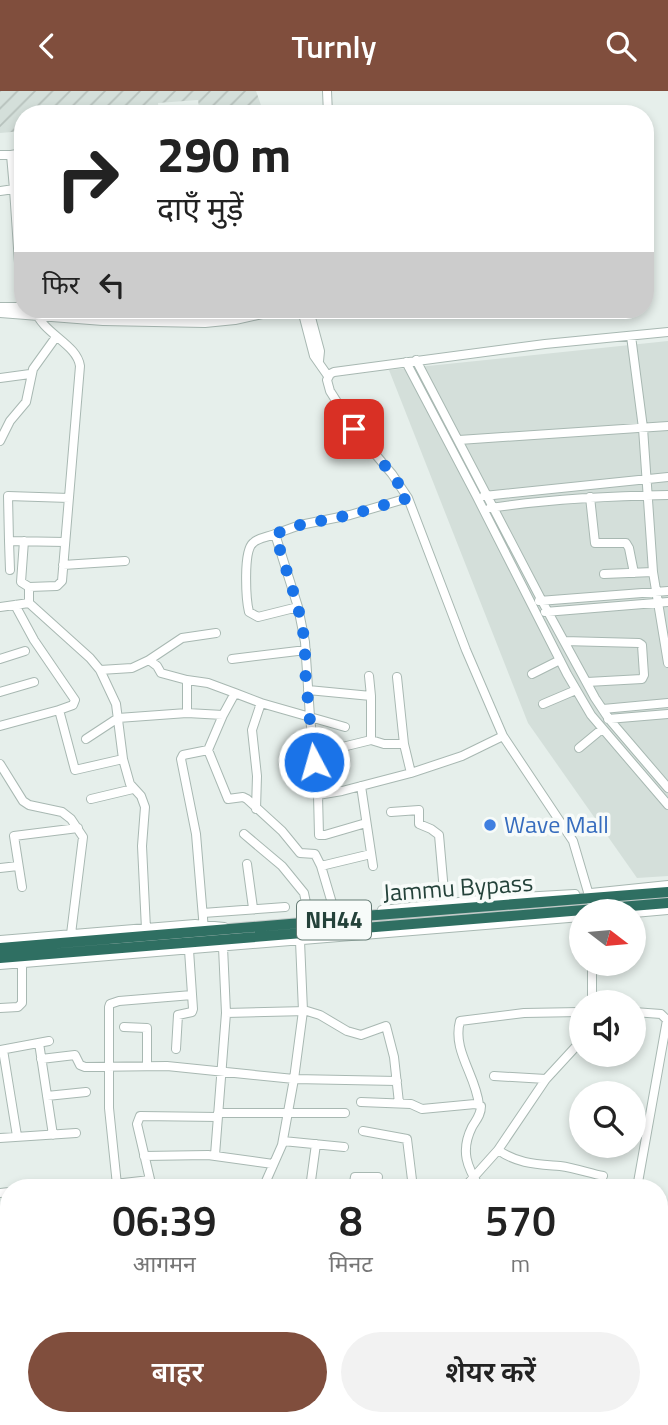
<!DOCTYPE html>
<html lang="hi">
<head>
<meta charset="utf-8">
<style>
  body { margin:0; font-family:"Titillium Web","Noto Sans Devanagari",sans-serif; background:#f2f2f2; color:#222; height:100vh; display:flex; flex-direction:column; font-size:26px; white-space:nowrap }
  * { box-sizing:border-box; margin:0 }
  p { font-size:23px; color:#767676 }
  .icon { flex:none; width:38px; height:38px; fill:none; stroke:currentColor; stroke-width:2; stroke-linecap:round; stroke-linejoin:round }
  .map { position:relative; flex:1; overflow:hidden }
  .drawer { position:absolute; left:0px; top:1088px; width:668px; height:247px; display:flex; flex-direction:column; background:#fff; border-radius:28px 28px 0 0; box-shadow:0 4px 10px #0003 }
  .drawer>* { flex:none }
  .guide { position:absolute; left:14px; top:14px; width:640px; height:214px; border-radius:28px; box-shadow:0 4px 10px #0003; background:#fff; color:#222; overflow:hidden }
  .needle { width:46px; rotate:106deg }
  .buttons { position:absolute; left:569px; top:808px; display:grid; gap:14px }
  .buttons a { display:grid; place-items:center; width:77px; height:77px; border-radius:50%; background:#fff; box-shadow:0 4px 10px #0003; font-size:35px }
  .pin { position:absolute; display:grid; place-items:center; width:60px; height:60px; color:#fff; margin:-30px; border-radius:14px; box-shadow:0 4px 10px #0006 }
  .me { position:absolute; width:77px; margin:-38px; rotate:354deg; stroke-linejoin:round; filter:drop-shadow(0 0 5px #0008) }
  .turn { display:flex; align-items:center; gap:24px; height:147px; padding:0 28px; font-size:32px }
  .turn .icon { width:91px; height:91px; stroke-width:2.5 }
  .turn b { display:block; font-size:49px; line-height:60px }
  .then { display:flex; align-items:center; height:66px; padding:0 28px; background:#0003; gap:14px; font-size:26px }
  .eta { display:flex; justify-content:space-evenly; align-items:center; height:119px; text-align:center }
  .eta b { font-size:42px; font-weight:600; line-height:49px }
  .button { display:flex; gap:14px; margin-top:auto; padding:14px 28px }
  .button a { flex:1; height:80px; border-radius:42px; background:#804e3d; color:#fff; font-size:28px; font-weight:600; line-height:80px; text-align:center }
  .button a+a { background:#f2f2f2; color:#222 }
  header { display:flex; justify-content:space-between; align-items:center; height:91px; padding:0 28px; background:#804e3d; color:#fff; font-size:32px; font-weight:600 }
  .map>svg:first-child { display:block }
</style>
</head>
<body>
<header><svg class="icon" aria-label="back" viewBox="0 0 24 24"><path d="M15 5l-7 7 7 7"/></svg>Turnly<svg class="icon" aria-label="search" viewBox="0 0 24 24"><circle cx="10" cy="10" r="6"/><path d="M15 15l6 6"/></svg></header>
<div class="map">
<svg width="668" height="1334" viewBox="0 0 668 1334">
  <defs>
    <pattern id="industrial-furrows" width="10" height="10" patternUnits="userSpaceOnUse" patternTransform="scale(1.75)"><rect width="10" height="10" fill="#d4dfda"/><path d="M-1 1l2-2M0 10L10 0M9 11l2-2" fill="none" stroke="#b6c1bc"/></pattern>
  </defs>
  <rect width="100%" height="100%" fill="#e6efeb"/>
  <path fill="#d4dfda" d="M668 250V785L637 787 528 632 389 279Z"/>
  <path fill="url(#industrial-furrows)" d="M0 0H256L262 17 200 23 198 9 158 12 159 23H23V40L0 42Z"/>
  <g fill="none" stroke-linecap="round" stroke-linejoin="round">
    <g stroke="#a8b8b2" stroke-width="10">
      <path id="minor" d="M327 0 328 23
        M0 64H11L14 98 23 97
        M11 64 23 62
        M0 100 14 98 22 216
        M0 216H23
        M66 219 159 224 228 223 251 219
        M302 219 314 265 328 285
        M309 219 320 260 319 270
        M0 222 103 230 205 232 235 229 280 219
        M631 245 643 337 653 481 668 572
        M416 269 542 510 595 607 609 628 668 697
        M406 271 477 406 567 583 591 624 668 714
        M0 287 30 283
        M459 349 668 335
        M0 350 10 330 26 311 33 278 56 246
        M484 405 668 386
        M590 406 595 452H626L629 457 634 482
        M490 417C549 408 608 405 668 404
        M275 443C268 446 257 447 253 452 243 460 246 509 249 521L258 526 298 516
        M9 450 8 405 69 407
        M24 450 21 491 29 496
        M63 474 125 470
        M10 479 9 450 65 451
        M604 483 653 481
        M539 510 668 500
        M29 512V496L57 495 62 490 80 275C77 253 43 243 35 219
        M15 514 34 549 75 609 73 614 59 619
        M0 516 29 512 90 567 100 579 116 613 123 668 75 679 59 619 0 635
        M545 521 668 511
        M564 550 639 552 642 554 644 584 642 588 587 591
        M0 568 25 560
        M232 568 306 559
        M149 569 182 547 216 542
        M532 583 560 569
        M187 589 208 592 235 602 223 624 187 622
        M308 599 371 605 369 585
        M0 601 34 591
        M235 602 261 612 252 639 257 685 256 718
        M261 612 310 626 318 704 319 744H325L366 732
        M543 613 576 599
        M603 618 668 612
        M608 628 668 623
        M345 636 310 626 305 551 298 516 275 443 300 434 350 424 408 407
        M86 648 118 627 187 622V589L161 582 157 575 149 569 132 577 100 579
        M371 649 384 653H404L397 586
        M579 657 602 638
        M208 659 228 708 243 706 247 708 282 740 300 762 315 763 321 775
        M314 663 371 649V605
        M123 668 130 693 141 705 145 716 142 755 146 838
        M0 673 23 710 29 714 62 721 71 728 83 746 71 843
        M411 682 462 665 503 645
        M361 695 373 775
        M318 704 342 700 411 682 404 653
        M91 708 133 698
        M391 721 419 719V733L431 738 439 744 445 812
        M244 743 282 775 304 802 310 831
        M247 773 253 817
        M0 777 18 775
        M22 796 14 745 78 737
        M591 802 668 794
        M591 811 573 750 503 645 466 559 408 407 392 383 354 338 330 300 327 289 330 283 334 281 545 253 668 241
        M382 819 488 808 575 803
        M203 822 285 816
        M634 822 668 819
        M337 829 321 775 371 763
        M204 839 196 743 181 668 183 664 208 659 223 624
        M0 849 195 833 224 836
        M0 874 581 826
        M592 912V873
        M0 917 18 916 22 912V873
        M634 921 661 923 667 929 637 1097
        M226 922 307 920 320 924 347 940 361 944 386 935 394 966 399 1012
        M124 936 147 937V974
        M39 952 53 1044
        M176 958 178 924 192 921 193 918 189 859
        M0 959 49 950
        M3 959 17 1045
        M41 968 75 964 80 974 85 976 167 975 294 988 397 990
        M494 985 546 988
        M47 1005 86 1001
        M361 1011 411 1013 422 1018 475 1013 481 1015C481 1024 476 1029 472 1036 460 1060 467 1076 480 1097
        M479 1014C476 984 452 960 460 930L524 922 581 921
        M218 1022H345
        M363 1040 407 1048 413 1097
        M0 1047 76 1042
        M283 1050 344 1056
        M498 1059C518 1073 537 1073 560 1075 575 1077 589 1082 603 1085
        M215 1064 226 922 223 856
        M144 1065 208 1064 273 1073
        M117 1094 109 1017V916L110 913 119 910 192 904
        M79 1097 150 1089
        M152 1097 137 1033 140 1025 218 1026
        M263 1097 282 1054 294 988 303 920 300 850
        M310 1097 316 1053
        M353 1097 355 1086H378
        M464 1097 498 1059 546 988 581 950
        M0 1102 9 1101
        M660 1132 668 1131
        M0 1157 9 1155
        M660 1170H668
        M0 1194 9 1193
        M0 1223 9 1261
        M660 1224H668
        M661 1324 668 1301
        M58 1326 59 1334
        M90 1326 91 1334
        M176 1326V1334
        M301 1326 302 1334
        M331 1326 333 1334
        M368 1326V1334
        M487 1326C514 1332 542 1325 568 1334
        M0 1332 24 1327
        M268 1334 274 1326
        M415 1334 447 1330
        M581 1334 583 1326
        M636 1334 638 1326"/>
    </g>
    <g stroke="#c2cac8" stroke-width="12">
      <path id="highway" d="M0 857 337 829 364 825 668 801
        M0 867 668 812"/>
    </g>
    <use href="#minor" stroke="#fff" stroke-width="8"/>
    <use href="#highway" stroke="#2f6f62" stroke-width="10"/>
  </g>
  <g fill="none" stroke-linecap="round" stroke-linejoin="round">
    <path stroke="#1a73e8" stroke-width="12" stroke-dasharray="0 21.6" d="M314 671 305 579V551L298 516 275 443 300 434 350 424 408 407 392 383 354 338"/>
  </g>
  <circle fill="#3f7fe0" stroke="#f7fbf9" stroke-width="2.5" cx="490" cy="734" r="7"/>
  <g text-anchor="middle" stroke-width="7" stroke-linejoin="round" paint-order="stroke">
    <rect fill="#f7fbf9" stroke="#637a73" stroke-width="2" x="297" y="809.5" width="74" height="39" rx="5"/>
    <g font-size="23" font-weight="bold" fill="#24423a">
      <text x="334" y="837">NH44</text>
    </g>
    <g font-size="24" fill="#366cbe" stroke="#f7fbf9" text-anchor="start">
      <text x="504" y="742">Wave Mall</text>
    </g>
    <g font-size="24" fill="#24423a" stroke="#f7fbf9">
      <text transform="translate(458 797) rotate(-4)" y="8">Jammu Bypass</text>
    </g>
  </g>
</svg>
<div class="buttons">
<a><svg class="needle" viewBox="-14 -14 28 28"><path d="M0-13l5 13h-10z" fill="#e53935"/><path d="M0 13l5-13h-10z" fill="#767676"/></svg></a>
<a><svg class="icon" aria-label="sound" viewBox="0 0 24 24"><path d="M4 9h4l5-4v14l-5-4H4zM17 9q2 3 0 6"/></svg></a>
<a><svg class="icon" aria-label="search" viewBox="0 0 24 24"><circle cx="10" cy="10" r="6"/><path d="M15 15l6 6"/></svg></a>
</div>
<div class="pin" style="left:354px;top:338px;background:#d93025"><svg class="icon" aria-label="arrive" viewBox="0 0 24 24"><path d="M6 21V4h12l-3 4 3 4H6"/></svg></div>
<svg class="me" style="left:314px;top:671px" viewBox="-20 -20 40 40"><circle r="17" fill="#1a73e8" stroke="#fff" stroke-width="3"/><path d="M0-11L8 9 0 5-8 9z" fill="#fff"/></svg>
<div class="guide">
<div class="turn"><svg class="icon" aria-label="right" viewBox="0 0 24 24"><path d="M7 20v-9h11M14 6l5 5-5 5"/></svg><div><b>290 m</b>दाएँ मुड़ें</div></div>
<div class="then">फिर<svg class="icon" aria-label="left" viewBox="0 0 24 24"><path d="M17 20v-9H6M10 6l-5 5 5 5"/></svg></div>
</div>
<section class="drawer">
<div class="eta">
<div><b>06:39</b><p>आगमन</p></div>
<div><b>8</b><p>मिनट</p></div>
<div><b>570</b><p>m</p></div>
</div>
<div class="button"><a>बाहर</a><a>शेयर करें</a></div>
</section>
</div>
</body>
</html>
